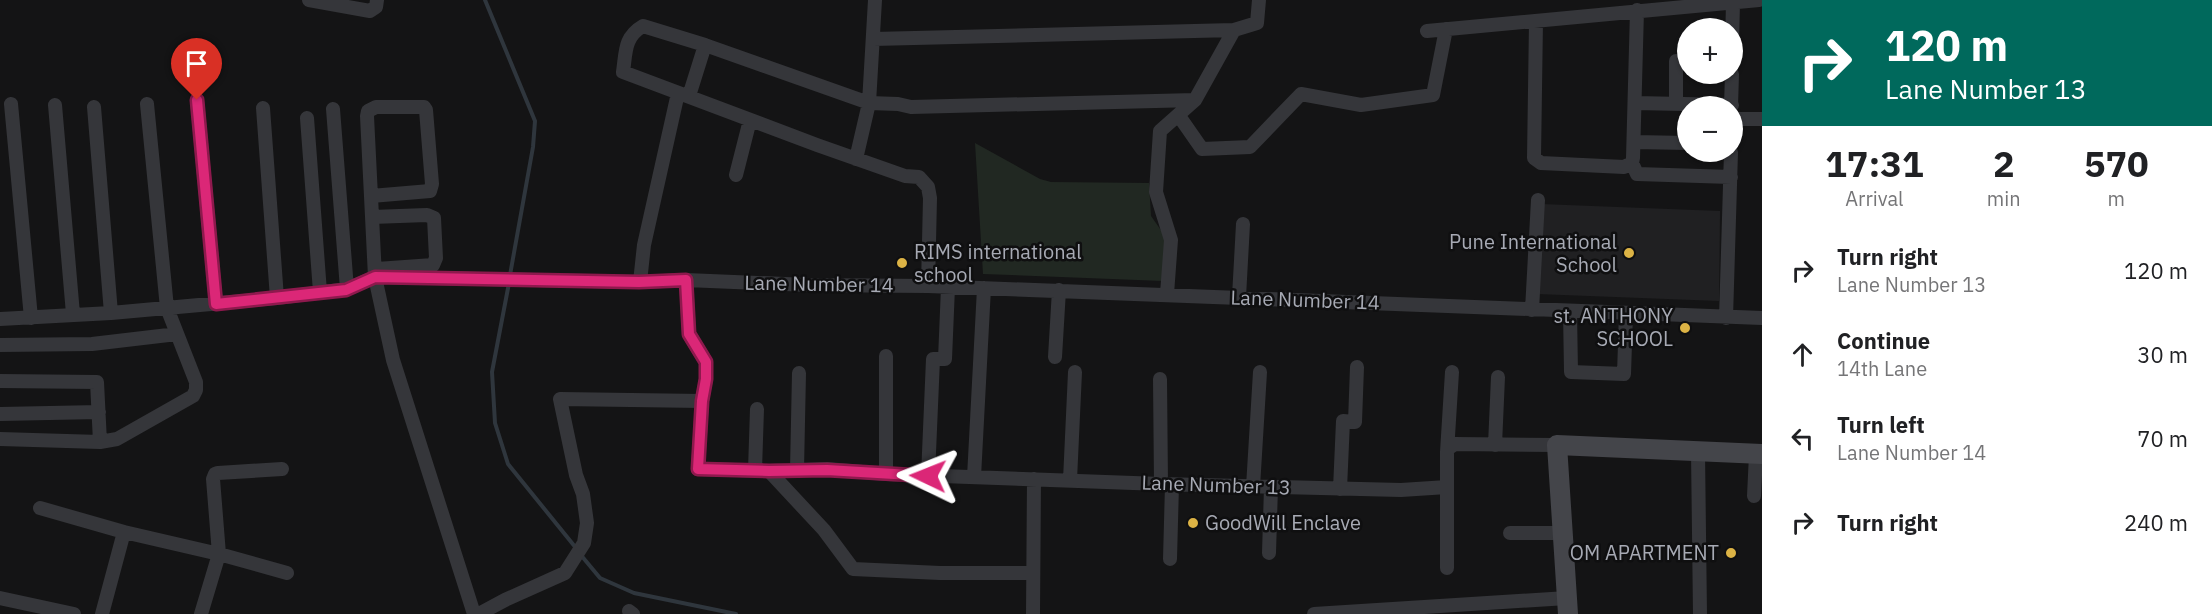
<!DOCTYPE html>
<html lang="en">
<head>
<meta charset="utf-8">
<style>
  body { margin:0; font-family:"IBM Plex Sans",sans-serif; background:#f6f6f6; color:#202124; height:100vh; display:flex; flex-direction:column; font-size:22px; white-space:nowrap }
  * { box-sizing:border-box; margin:0 }
  p { font-size:20px; color:#757577 }
  .icon { flex:none; width:33px; height:33px; fill:none; stroke:currentColor; stroke-width:2; stroke-linecap:round; stroke-linejoin:round }
  .map { position:relative; flex:1; overflow:hidden }
  .sheet { display:flex; flex-direction:column; background:#fff; width:450px }
  .sheet>* { flex:none }
  .hud { background:#00695c; color:#fff; overflow:hidden }
  .fabs { position:absolute; left:1677px; top:18px; display:grid; gap:12px }
  .fabs a { display:grid; place-items:center; width:66px; height:66px; border-radius:50%; background:#fff; box-shadow:0 2px 4px #0004; font-size:30px }
  .pin { position:absolute; display:grid; place-items:center; width:51px; height:51px; color:#fff; margin:-62px -26px; border-radius:50% 50% 50% 0; rotate:-45deg; box-shadow:0 0 6px #0007 }
  .pin .icon { rotate:45deg }
  .me { position:absolute; width:66px; margin:-33px; rotate:272deg; stroke-linejoin:round; filter:drop-shadow(0 0 4px #0008) }
  .turn { display:flex; align-items:center; gap:21px; height:126px; padding:0 24px; font-size:27px }
  .turn .icon { width:78px; height:78px; stroke-width:2.5 }
  .turn b { display:block; font-size:42px; line-height:51px }
  .eta { display:flex; justify-content:space-evenly; align-items:center; height:102px; text-align:center }
  .eta b { font-size:36px; font-weight:700; line-height:42px }
  ul { padding:0; list-style:none }
  li { display:flex; align-items:center; gap:18px; height:84px; padding:0 24px }
  li div { flex:1 }
  li b { display:block; font-size:22px }
  li em { font-style:normal }
  main { display:flex; flex:1; min-height:0 }
  .map>svg:first-child { display:block }
</style>
</head>
<body>
<main>
<div class="map">
<svg width="1762" height="614" viewBox="0 0 1762 614">
  <rect width="100%" height="100%" fill="#141415"/>
  <path fill="#202022" d="M1541 204 1720 211 1719 301 1537 294Z"/>
  <path fill="#212822" d="M975 143 1040 179 1051 182 1149 183 1151 216 1165 236 1163 281 983 274Z"/>
  <g fill="none" stroke-linecap="round" stroke-linejoin="round">
    <path stroke="#2f363d" stroke-width="4" d="M485 0 535 121 533 147 510 275
      M509 283 492 372 495 423 508 464 576 548
      M580 554 600 578 634 593 736 614"/>
    <path stroke="#35363a" stroke-width="14" d="M309 0 370 11 376 7 377 0
      M1536 21 1534 158 1541 163 1624 167 1632 163 1633 158 1637 10
      M1427 31 1759 0
      M873 39 1234 30
      M1732 43 1733 3
      M689 96 705 45
      M197 100 216 304
      M1635 103 1732 105
      M11 104 31 318
      M1676 104V61
      M55 105 73 314
      M1731 106 1732 74
      M94 107 111 313
      M263 108 277 298
      M333 109 347 289
      M1179 116 1202 149 1250 147 1301 94 1361 105 1433 95 1446 29
      M307 118 320 292
      M1732 119H1762
      M1634 142 1688 143
      M856 159 869 103 875 0
      M1632 163 1637 174 1731 177
      M736 175 750 120
      M371 196 430 191 432 184 426 110 424 107H376L368 111 367 116 375 277 393 360 474 614
      M372 217 427 215 434 218 436 258 433 265 377 269
      M686 280 689 334 706 362V379L702 401 698 469 769 471 827 469 886 474 1161 484 1401 490 1447 487
      M640 282 644 245 678 93
      M928 286 930 198 928 187 919 177 905 176 817 145 623 72C626 52 624 37 643 26L705 45 869 103 898 104 911 107 1195 100
      M1167 294 1171 240 1156 192 1160 131 1195 100 1234 30 1257 23 1259 0
      M1239 297 1243 224
      M1532 310 1538 200
      M1570 311 1571 372 1624 374 1626 313
      M1726 318 1731 152
      M0 319 111 313 277 298 347 289 375 277 640 282 686 280 808 285 928 286 1762 318
      M0 345 92 344 177 334
      M1055 357 1059 290
      M1160 379 1161 484
      M0 381 97 382 100 442
      M0 414 99 412
      M0 439 100 442 117 439 193 396 196 390V382L167 308 147 104
      M1495 445 1498 377
      M1449 448 1455 444 1557 445
      M1698 452 1700 614
      M282 469 218 473 215 474 213 479 219 554 287 573
      M755 470 757 409
      M797 470 799 373
      M769 471 824 530 853 569 940 573H1032
      M886 474V356
      M928 476 933 359H945L948 287
      M974 477 984 288
      M1070 480 1075 372
      M1253 487 1260 372
      M1340 489 1343 421 1355 422 1357 367
      M1754 496 1756 454
      M40 508 124 532 102 614
      M124 532 219 554 201 614
      M1510 533H1563
      M1269 553 1271 487
      M1170 559 1172 485
      M1447 568V452L1452 372
      M0 598 74 614
      M629 611 633 614
      M479 614 505 600 565 573 584 543 587 523 583 494 576 475 560 399 702 401
      M1033 614 1034 479
      M1314 614 1567 598"/>
    <path stroke="#44454a" stroke-width="20" d="M1568 614 1557 445 1762 454"/>
  </g>
  <g fill="none" stroke-linecap="round" stroke-linejoin="round">
    <g stroke="#8e194d" stroke-width="15">
      <path id="route" d="M197 100 216 304 346 290 375 277 639 282 686 280 689 334 706 362V379L702 401 698 469 769 471 827 470 928 476"/>
    </g>
    <use href="#route" stroke="#db2777" stroke-width="10"/>
  </g>
  <g fill="#dcb345" stroke="#0f0f10" stroke-width="2">
    <circle cx="1629" cy="253" r="6"/>
    <circle cx="902" cy="263" r="6"/>
    <circle cx="1685" cy="328" r="6"/>
    <circle cx="1193" cy="523" r="6"/>
    <circle cx="1731" cy="553" r="6"/>
  </g>
  <g text-anchor="middle" stroke-width="5" stroke-linejoin="round" paint-order="stroke">
    <g font-size="20" fill="#a7aab4" stroke="#0f0f10" text-anchor="end">
      <text x="1617" y="249">Pune International<tspan x="1617" dy="23">School</tspan></text>
      <text x="914" y="259" text-anchor="start">RIMS international<tspan x="914" dy="23">school</tspan></text>
      <text x="1673" y="323">st. ANTHONY<tspan x="1673" dy="23">SCHOOL</tspan></text>
      <text x="1205" y="530" text-anchor="start">GoodWill Enclave</text>
      <text x="1719" y="560">OM APARTMENT</text>
    </g>
    <g font-size="20" fill="#a7aab4" stroke="#0f0f10">
      <text transform="translate(819 284) rotate(1)" y="7">Lane Number 14</text>
      <text transform="translate(1305 300) rotate(2)" y="7">Lane Number 14</text>
      <text transform="translate(1216 485) rotate(2)" y="7">Lane Number 13</text>
    </g>
  </g>
</svg>
<div class="fabs">
<a>+</a>
<a>−</a>
</div>
<div class="pin" style="left:197px;top:100px;background:#d93025"><svg class="icon" aria-label="arrive" viewBox="0 0 24 24"><path d="M6 21V4h12l-3 4 3 4H6"/></svg></div>
<svg class="me" style="left:928px;top:476px" viewBox="-20 -20 40 40"><path d="M0-17L14 15 0 8-14 15z" fill="#db2777" stroke="#fff" stroke-width="4"/></svg>
</div>
<section class="sheet">
<div class="hud">
<div class="turn"><svg class="icon" aria-label="right" viewBox="0 0 24 24"><path d="M7 20v-9h11M14 6l5 5-5 5"/></svg><div><b>120 m</b>Lane Number 13</div></div>
</div>
<div class="eta">
<div><b>17:31</b><p>Arrival</p></div>
<div><b>2</b><p>min</p></div>
<div><b>570</b><p>m</p></div>
</div>
<ul>
<li><svg class="icon" aria-label="right" viewBox="0 0 24 24"><path d="M7 20v-9h11M14 6l5 5-5 5"/></svg><div><b>Turn right</b><p>Lane Number 13</p></div><em>120 m</em></li>
<li><svg class="icon" aria-label="ahead" viewBox="0 0 24 24"><path d="M12 20V5M6 11l6-6 6 6"/></svg><div><b>Continue</b><p>14th Lane</p></div><em>30 m</em></li>
<li><svg class="icon" aria-label="left" viewBox="0 0 24 24"><path d="M17 20v-9H6M10 6l-5 5 5 5"/></svg><div><b>Turn left</b><p>Lane Number 14</p></div><em>70 m</em></li>
<li><svg class="icon" aria-label="right" viewBox="0 0 24 24"><path d="M7 20v-9h11M14 6l5 5-5 5"/></svg><div><b>Turn right</b></div><em>240 m</em></li>
</ul>
</section>
</main>
</body>
</html>
